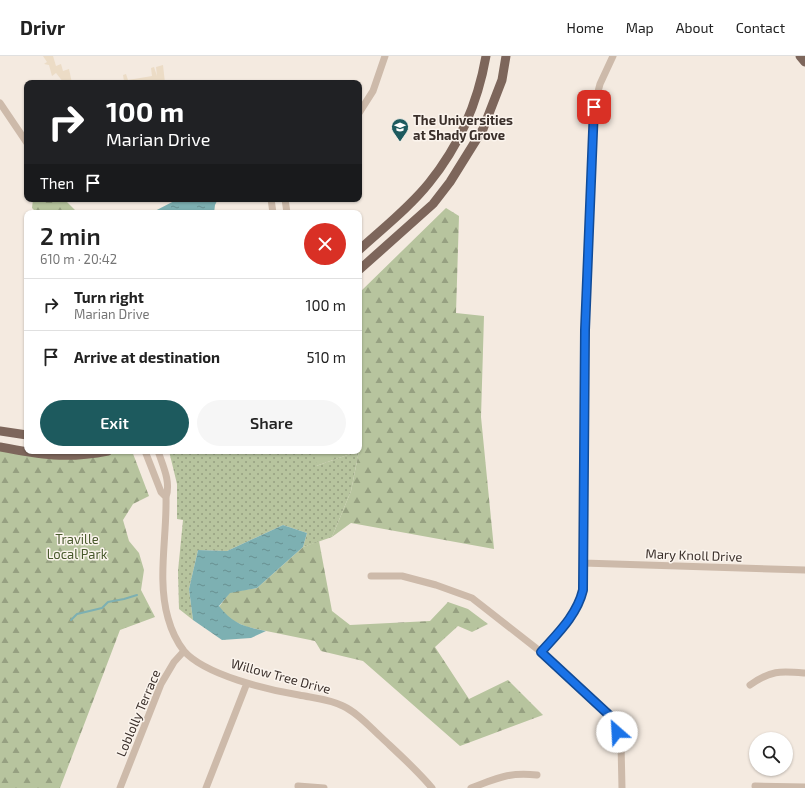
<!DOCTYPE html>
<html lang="en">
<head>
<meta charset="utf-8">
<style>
  body { margin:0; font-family:"Exo 2",sans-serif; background:#f6f6f6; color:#222; height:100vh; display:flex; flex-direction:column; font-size:15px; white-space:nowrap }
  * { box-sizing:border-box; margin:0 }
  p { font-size:13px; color:#767676 }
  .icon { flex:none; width:22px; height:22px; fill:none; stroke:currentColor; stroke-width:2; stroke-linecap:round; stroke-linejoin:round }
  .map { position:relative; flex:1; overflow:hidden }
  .side { position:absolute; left:24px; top:154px; width:338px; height:244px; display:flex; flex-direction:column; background:#fff; border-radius:8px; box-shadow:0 1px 3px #0004 }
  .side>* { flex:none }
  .banner { position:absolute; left:24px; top:24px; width:338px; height:122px; border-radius:8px; box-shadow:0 1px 3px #0004; background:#202124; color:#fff; overflow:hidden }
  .controls { position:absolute; left:749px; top:676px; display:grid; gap:8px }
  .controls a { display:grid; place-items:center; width:44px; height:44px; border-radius:50%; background:#fff; box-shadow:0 1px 3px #0004; font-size:20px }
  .pin { position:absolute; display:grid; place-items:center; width:34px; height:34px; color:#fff; margin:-17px; border-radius:8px; box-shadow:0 2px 6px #0006 }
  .me { position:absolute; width:44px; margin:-22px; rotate:334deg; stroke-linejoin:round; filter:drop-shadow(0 0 3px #0008) }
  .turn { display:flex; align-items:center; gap:14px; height:84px; padding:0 16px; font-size:18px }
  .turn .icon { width:52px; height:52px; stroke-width:2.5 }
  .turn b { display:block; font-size:28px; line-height:34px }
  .then { display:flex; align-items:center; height:38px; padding:0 16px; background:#0003; gap:8px; font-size:15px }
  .round { display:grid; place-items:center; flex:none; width:42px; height:42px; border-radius:21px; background:#f6f6f6 }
  .head { display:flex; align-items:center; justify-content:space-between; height:68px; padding:0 16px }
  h1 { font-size:24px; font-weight:600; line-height:30px }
  .button { display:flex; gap:8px; margin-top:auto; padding:8px 16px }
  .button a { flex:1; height:46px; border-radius:24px; background:#1d5a5e; color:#fff; font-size:16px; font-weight:600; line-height:46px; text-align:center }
  .button a+a { background:#f6f6f6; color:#222 }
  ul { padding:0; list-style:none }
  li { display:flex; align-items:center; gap:12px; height:52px; padding:0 16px; border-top:1px solid #e0e0e0 }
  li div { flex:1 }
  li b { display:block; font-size:15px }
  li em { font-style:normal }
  header { display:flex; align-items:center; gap:24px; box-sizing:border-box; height:56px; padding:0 20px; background:#fff; border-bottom:1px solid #e0e0e0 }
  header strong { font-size:19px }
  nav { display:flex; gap:22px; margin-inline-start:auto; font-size:14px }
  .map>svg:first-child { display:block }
</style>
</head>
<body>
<header>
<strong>Drivr</strong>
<nav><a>Home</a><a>Map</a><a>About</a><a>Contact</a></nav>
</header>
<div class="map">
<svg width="805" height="732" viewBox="0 0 805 732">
  <defs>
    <pattern id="grass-dots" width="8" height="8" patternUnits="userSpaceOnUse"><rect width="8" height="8" fill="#b7c49e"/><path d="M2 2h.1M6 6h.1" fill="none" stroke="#96a081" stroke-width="1.8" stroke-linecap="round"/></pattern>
    <pattern id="forest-firs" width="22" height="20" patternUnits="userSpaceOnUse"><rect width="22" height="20" fill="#b7c49e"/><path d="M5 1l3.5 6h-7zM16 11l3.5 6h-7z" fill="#96a081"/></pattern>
    <pattern id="water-ripples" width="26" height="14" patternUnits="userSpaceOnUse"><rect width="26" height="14" fill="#7db0b2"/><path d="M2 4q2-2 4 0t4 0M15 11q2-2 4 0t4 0" fill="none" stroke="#679091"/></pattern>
  </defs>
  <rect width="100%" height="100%" fill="#f4eae0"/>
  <path fill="url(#grass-dots)" d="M169 395H332L316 410 359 395 351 435 332 481 303 491 307 477 283 469 227 495 198 494 189 533 193 564 179 553 178 515 183 464 177 463V428Z"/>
  <path fill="url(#forest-firs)" d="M33 143H64L78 157H37L32 152Z
    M446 152 459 160 456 257 484 260 481 361 494 493 351 467 332 481 351 435 359 395 316 410 317 395H359V237Z
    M0 391 33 398 132 395 149 440 133 448 123 464 129 485 139 497 144 514 141 534 155 561 120 574 60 732H0Z
    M319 485 332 555 350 569 430 565 448 546 468 553 488 568 472 576 458 570 435 591 469 643 508 624 543 659 460 690 363 605 321 595 315 585 247 571 229 563 219 551 230 536 257 532 303 491Z"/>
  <path fill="#ecdcc6" d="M43 0H53L56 10 61 8 63 15 69 13 72 27H64L56 17 52 20 49 9 44 8 47 6Z
    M163 9 165 27 157 25 142 27H115L124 25 123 19 126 18 128 24 152 20 151 12 154 11 157 20 156 11Z"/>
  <path fill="url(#water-ripples)" d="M178 143H218L215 149 214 157H151Z
    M283 469 307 477 303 491 257 532 230 537 219 550C233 568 245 571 266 575L251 582 222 584 193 564 189 533 198 494 227 495Z"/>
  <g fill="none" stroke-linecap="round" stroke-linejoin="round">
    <path stroke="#7db0b2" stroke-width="2" d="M71 564 77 558 102 552 108 546 124 543 137 539"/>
    <path stroke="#cdbaaa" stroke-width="7" d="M0 47 27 87
      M359 57 373 35 385 0
      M271 143 273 157
      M285 143 287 157
      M145 395 161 436 166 441
      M158 395C163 410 171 426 166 441 167 481 157 524 168 562 171 573 177 586 184 595 205 619 268 634 299 639 314 642 329 643 343 650 358 657 370 671 382 682 399 698 417 714 432 732
      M583 507 805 514
      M371 520H402L436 529 472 542 541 596 614 664 621 688 622 732
      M541 596C558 577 577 559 583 534L585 274 594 51 600 28 613 0
      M750 629C771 614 780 615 805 617
      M298 730 324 732
      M755 730 805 731
      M120 732 161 628 174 606 184 595
      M206 732 247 627
      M471 732C498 722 508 716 537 719"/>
    <path stroke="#7d665b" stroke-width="9" d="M800 0 805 6
      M359 194C383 172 409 152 429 127 459 90 478 46 486 0
      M359 214 433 148 450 126 483 73 502 24 506 0
      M0 375 27 379
      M0 391C40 399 67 403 108 395"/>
  </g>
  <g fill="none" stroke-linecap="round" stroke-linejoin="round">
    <g stroke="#114b97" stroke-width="10">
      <path id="route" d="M594 51 585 274 583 534C577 559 558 577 541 596L608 658 614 664 617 676"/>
    </g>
    <use href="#route" stroke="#1a73e8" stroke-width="7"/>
  </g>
  <defs>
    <g id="university-pin" transform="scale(0.9)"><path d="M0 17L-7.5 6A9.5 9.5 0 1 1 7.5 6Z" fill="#1d5a5e" stroke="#fbf4ed"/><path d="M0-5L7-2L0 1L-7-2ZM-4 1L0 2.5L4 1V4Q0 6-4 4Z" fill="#fff"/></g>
  </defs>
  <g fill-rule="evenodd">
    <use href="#university-pin" x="400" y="71"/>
  </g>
  <g text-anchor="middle" stroke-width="3" stroke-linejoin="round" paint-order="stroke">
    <g font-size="13" font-weight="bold" fill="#3a2f2a" stroke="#fbf4ed" text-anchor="start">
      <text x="413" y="69">The Universities<tspan x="413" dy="15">at Shady Grove</tspan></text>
    </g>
    <g font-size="13" fill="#495a2d" stroke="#fbf4ed">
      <text x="77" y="488">Traville<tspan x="77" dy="15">Local Park</tspan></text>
    </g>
    <g font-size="13" fill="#3a2f2a" stroke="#fbf4ed">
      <text transform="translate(694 499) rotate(2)" y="5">Mary Knoll Drive</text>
      <text transform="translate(281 620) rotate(15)" y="5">Willow Tree Drive</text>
      <text transform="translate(138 657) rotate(-67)" y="5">Loblolly Terrace</text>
    </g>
  </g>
</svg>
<div class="controls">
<a><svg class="icon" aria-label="search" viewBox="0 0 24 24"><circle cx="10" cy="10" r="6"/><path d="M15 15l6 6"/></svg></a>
</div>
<div class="pin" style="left:594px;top:51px;background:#d93025"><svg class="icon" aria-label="arrive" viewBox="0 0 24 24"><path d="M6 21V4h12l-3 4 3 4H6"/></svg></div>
<svg class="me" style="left:617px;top:676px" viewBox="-20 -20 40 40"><circle r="19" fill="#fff"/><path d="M0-13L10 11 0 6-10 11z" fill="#1a73e8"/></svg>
<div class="banner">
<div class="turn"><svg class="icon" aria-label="right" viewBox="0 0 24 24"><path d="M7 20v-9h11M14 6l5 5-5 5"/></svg><div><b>100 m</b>Marian Drive</div></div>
<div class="then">Then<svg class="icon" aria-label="arrive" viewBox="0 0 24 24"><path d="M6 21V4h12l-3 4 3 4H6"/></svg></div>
</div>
<section class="side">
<div class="head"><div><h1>2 min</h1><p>610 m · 20:42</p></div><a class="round" style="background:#d93025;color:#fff"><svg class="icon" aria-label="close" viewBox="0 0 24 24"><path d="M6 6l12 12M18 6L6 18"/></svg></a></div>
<ul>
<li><svg class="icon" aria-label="right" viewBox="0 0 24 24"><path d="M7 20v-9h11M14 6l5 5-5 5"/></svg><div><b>Turn right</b><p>Marian Drive</p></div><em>100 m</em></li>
<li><svg class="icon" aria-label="arrive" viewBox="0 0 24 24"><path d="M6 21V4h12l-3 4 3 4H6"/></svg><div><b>Arrive at destination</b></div><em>510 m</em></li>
</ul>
<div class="button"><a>Exit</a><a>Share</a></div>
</section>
</div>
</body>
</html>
